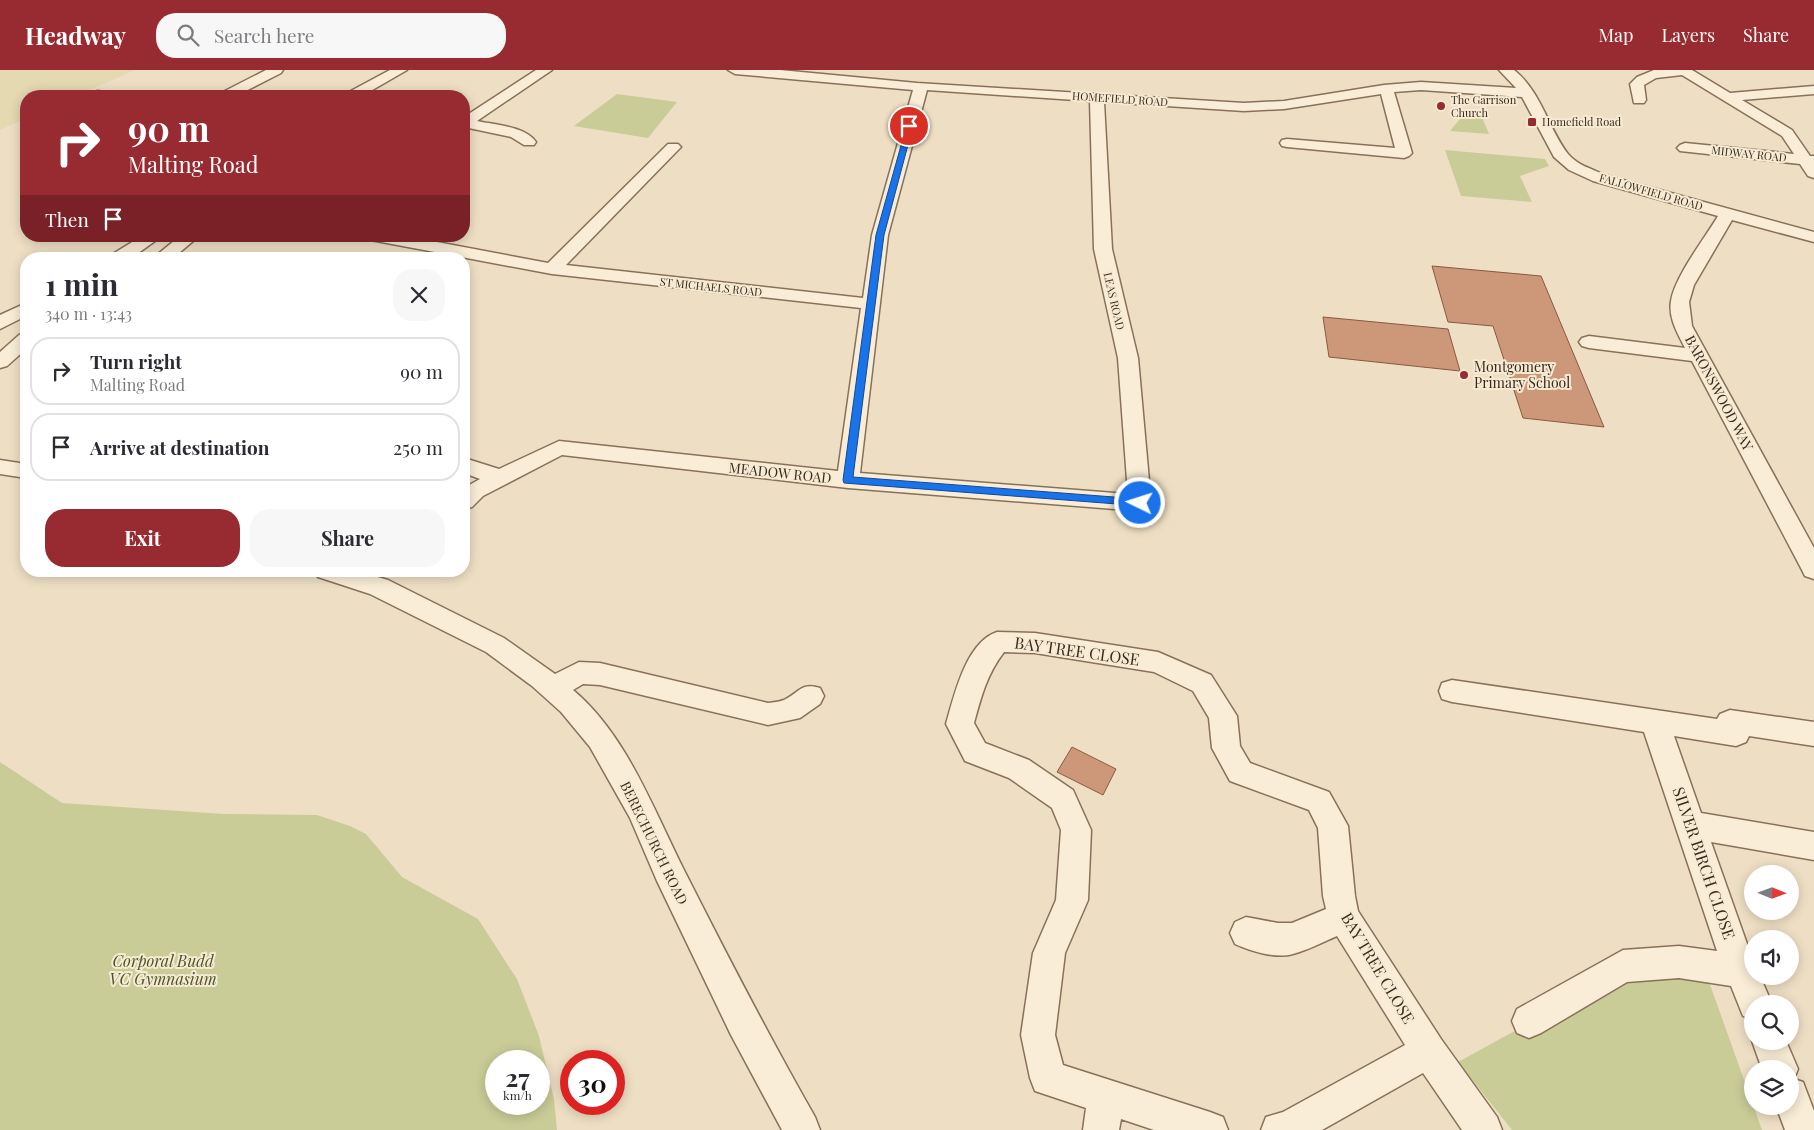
<!DOCTYPE html>
<html lang="en">
<head>
<meta charset="utf-8">
<style>
  body { margin:0; font-family:"Playfair Display",serif; background:#f7f7f7; color:#2b2b33; height:100vh; display:flex; flex-direction:column; font-size:19px; white-space:nowrap }
  * { box-sizing:border-box; margin:0 }
  p { font-size:16px; color:#7c7c81 }
  .icon { flex:none; width:28px; height:28px; fill:none; stroke:currentColor; stroke-width:2; stroke-linecap:round; stroke-linejoin:round }
  .map { position:relative; flex:1; overflow:hidden }
  .details { position:absolute; left:20px; top:182px; width:450px; height:325px; display:flex; flex-direction:column; background:#fff; border-radius:20px; box-shadow:0 2px 12px #0003 }
  .details>* { flex:none }
  .banner { position:absolute; left:20px; top:20px; width:450px; height:152px; border-radius:20px; box-shadow:0 2px 12px #0003; background:#982a31; color:#fff; overflow:hidden }
  .needle { width:32px; rotate:91deg }
  .controls { position:absolute; left:1744px; top:795px; display:grid; gap:10px }
  .controls a { display:grid; place-items:center; width:55px; height:55px; border-radius:50%; background:#fff; box-shadow:0 2px 12px #0003; font-size:25px }
  .speed { position:absolute; left:485px; top:980px; display:flex; gap:10px; font-size:25px; font-weight:700; text-align:center }
  .speed>* { display:grid; place-content:center; width:65px; height:65px; border-radius:50%; background:#fff; box-shadow:0 2px 12px #0003; line-height:1 }
  .speed small { font-size:12px; font-weight:400 }
  .speed .limit { border:8px solid #d22; background:#fff; color:#111 }
  .pin { position:absolute; display:grid; place-items:center; width:42px; height:42px; color:#fff; margin:-21px; border:2px solid #fff; border-radius:50%; box-shadow:0 1px 5px #0007 }
  .me { position:absolute; width:55px; margin:-28px; rotate:274deg; stroke-linejoin:round; filter:drop-shadow(0 0 4px #0008) }
  .turn { display:flex; align-items:center; gap:18px; height:105px; padding:0 25px; font-size:22px }
  .turn .icon { width:65px; height:65px; stroke-width:2.5 }
  .turn b { display:block; font-size:35px; line-height:42px }
  .then { display:flex; align-items:center; height:48px; padding:0 25px; background:#0003; gap:10px; font-size:19px }
  .round { display:grid; place-items:center; flex:none; width:52px; height:52px; border-radius:20px; background:#f7f7f7 }
  .overview { display:flex; align-items:center; justify-content:space-between; height:85px; padding:0 25px }
  h1 { font-size:30px; font-weight:700; line-height:38px }
  .action { display:flex; gap:10px; margin-top:auto; padding:10px 25px }
  .action a { flex:1; height:58px; border-radius:20px; background:#982a31; color:#fff; font-size:20px; font-weight:700; line-height:58px; text-align:center }
  .action a+a { background:#f7f7f7; color:#2b2b33 }
  ul { padding:0; list-style:none }
  li { display:flex; align-items:center; gap:15px; height:68px; margin:0 10px 8px; padding:0 15px; border:2px solid #e1e1e2; border-radius:20px }
  li div { flex:1 }
  li b { display:block; font-size:19px }
  li em { font-style:normal }
  header { display:flex; align-items:center; gap:30px; box-sizing:border-box; height:70px; padding:0 25px; background:#982a31; color:#fff }
  header strong { font-size:24px }
  nav { display:flex; gap:28px; margin-inline-start:auto; font-size:18px }
  .search { width:350px; height:45px; background:#f7f7f7; display:flex; align-items:center; gap:12px; box-sizing:border-box; padding:0 18px; border-radius:20px; color:#7c7c81; font-size:19px }
  .map>svg:first-child { display:block }
</style>
</head>
<body>
<header>
<strong>Headway</strong>
<div class="search"><svg class="icon" aria-label="search" viewBox="0 0 24 24"><circle cx="10" cy="10" r="6"/><path d="M15 15l6 6"/></svg>Search here</div>
<nav><a>Map</a><a>Layers</a><a>Share</a></nav>
</header>
<div class="map">
<svg width="1814" height="1060" viewBox="0 0 1814 1060">
  <rect width="100%" height="100%" fill="#eedfc4"/>
  <path fill="#e4d9b1" d="M0 0H135L76 26H26V48L0 60Z"/>
  <path fill="#c9cc97" fill-rule="evenodd" d="M617 24 677 32 648 68 574 56Z
    M1464 44 1481 45 1489 64 1450 61Z
    M1445 80 1545 89 1549 96 1520 106 1532 132 1461 126Z
    M0 692 62 733 224 744 317 745 350 756 366 764 402 807 478 849 517 909 539 966 554 1029 557 1060H0ZM539 991V1034H496V991Z
    M1630 898 1708 909 1762 1060H1512L1458 992Z"/>
  <path fill="#cc9879" stroke="#885940" d="M1432 196 1541 206 1604 357 1523 348 1493 256 1448 252Z
    M1323 247 1448 259 1460 301 1329 287Z
    M1072 677 1116 699 1103 725 1057 702Z"/>
  <g fill="none" stroke-linecap="round" stroke-linejoin="round">
    <g stroke="#89705a" stroke-width="3">
      <path id="minor" d="M266 0H283L281 3 236 26H219L221 23Z
        M390 0H407L362 26H345L347 23Z
        M536 0H552L477 51C495 55 525 56 536 72L534 75H524L511 67 464 57V47Z
        M728 0H780L917 13 1244 33 1284 31 1384 15 1421 12 1516 18 1499 0H1514C1541 21 1548 58 1568 84 1577 95 1592 99 1605 105L1814 162V172L1732 150 1694 215 1689 232 1692 256 1814 478V509L1805 506 1802 500 1692 291 1589 278 1582 276 1579 272 1582 268 1589 266 1685 278C1678 264 1668 248 1671 231 1675 206 1705 168 1718 146L1593 111 1569 100 1554 87 1522 27 1421 20 1394 22 1412 83 1409 86 1404 88 1287 77 1282 76 1280 73 1282 70 1287 69 1395 78 1381 24 1284 39 1244 41 1104 32 1112 179 1138 288 1151 433 1148 439 1140 441 848 418 562 385 483 426 472 437 464 439V418L480 409 464 403V388L499 399 559 371 838 401 861 238 552 204 376 171 370 170 368 166H405L548 193 668 74H678L681 77 678 80 566 195 863 228 872 165 913 20 735 4ZM927 20 1090 31 1094 179 1118 288 1128 424 860 403 888 165Z
        M1654 0H1692L1730 23 1814 16V24L1742 30 1792 60 1810 86H1814V108L1808 106 1800 94 1680 81 1677 78 1680 75 1685 73 1794 84 1782 66 1682 5 1656 8 1644 15 1646 30 1644 33H1634L1630 14 1637 7Z
        M98 21 109 23 111 26H92L93 22Z
        M142 166H162L130 189H108L111 185Z
        M180 166H199L172 189H152Z
        M26 233V246L0 259V245Z
        M26 263V279L7 296 0 298V282L19 265Z
        M0 390 26 394V408L0 404Z
        M315 501H357L388 510 504 568 555 604 579 592 600 593 768 633C773 632 779 632 784 630 799 623 801 612 820 618L824 626 820 634 800 648 768 655 600 615 583 614 573 620C628 666 655 744 687 806 728 887 770 968 815 1047L820 1060H782L731 965 657 811 630 748 590 677 561 642 532 616 486 582 370 524 318 507Z
        M997 562 1035 563 1158 582 1211 605 1237 646 1240 676 1250 693 1329 722 1348 756 1355 826 1358 841 1441 969 1497 1047 1502 1060H1462L1423 1003 1322 1060H1261L1266 1047 1283 1042 1405 975 1337 866C1323 872 1308 880 1293 884 1276 889 1250 881 1235 874L1230 863 1235 852 1246 847 1278 853H1292L1326 839 1323 826 1318 758 1309 740 1230 711 1212 678 1209 648 1193 621 1154 602 1035 583 1004 582C987 604 981 627 974 653L985 673 1029 690 1073 720 1091 760 1088 830 1065 883 1055 965 1063 995 1210 1042 1223 1047 1228 1060H1154L1121 1049 1119 1060H1083L1086 1038 1035 1021 1030 1008 1021 965 1033 883 1056 830 1061 760 1052 738 1009 708 965 691 946 654C954 626 966 572 997 562Z
        M1452 610 1717 649 1720 644 1730 640 1814 652V676L1749 666 1746 672 1736 676 1674 666 1701 743 1814 762V790L1711 772 1752 888V906H1760L1772 934H1752V950L1743 946 1731 916 1679 908 1627 912 1541 963 1529 968 1517 963 1512 951 1517 939 1623 880 1679 876 1717 881 1644 662 1452 632 1442 629 1439 621 1442 613Z
        M1752 969V971H1786L1798 999 1794 1009 1803 1012 1814 1041V1060H1785L1776 1036H1790V999H1762L1752 971Z"/>
    </g>
    <use href="#minor" fill="#f9edd7" fill-rule="evenodd"/>
  </g>
  <path fill="#1a73e8" stroke="#114b97" d="M907 54 913 56 884 165 853 407 1140 429 1145 433 1143 436 844 413 843 410 876 165Z"/>
  <g fill="#982a31" stroke="#f6ead3" stroke-width="2">
    <circle cx="1441" cy="36" r="5"/>
    <rect x="1527" y="47" width="10" height="10" rx="2.5"/>
    <circle cx="1464" cy="305" r="5"/>
  </g>
  <g text-anchor="middle" stroke-width="4" stroke-linejoin="round" paint-order="stroke">
    <g font-size="11" fill="#392a1e" stroke="#f6ead3">
      <text transform="translate(1120 29) rotate(4)" y="4">HOMEFIELD ROAD</text>
      <text transform="translate(1749 84) rotate(6)" y="4">MIDWAY ROAD</text>
      <text transform="translate(1651 122) rotate(16)" y="4">FALLOWFIELD ROAD</text>
      <text transform="translate(711 217) rotate(6)" y="4">ST MICHAELS ROAD</text>
      <text transform="translate(1114 231) rotate(77)" y="4">LEAS ROAD</text>
    </g>
    <g font-size="11" fill="#392a1e" stroke="#f6ead3" text-anchor="start">
      <text x="1451" y="34">The Garrison<tspan x="1451" dy="13">Church</tspan></text>
      <text x="1542" y="56">Homefield Road</text>
    </g>
    <g font-size="14" fill="#392a1e" stroke="#f6ead3" text-anchor="start">
      <text x="1474" y="302">Montgomery<tspan x="1474" dy="16">Primary School</tspan></text>
    </g>
    <g font-size="14" fill="#392a1e" stroke="#f6ead3">
      <text transform="translate(1719 323) rotate(62)" y="5">BARONSWOOD WAY</text>
      <text transform="translate(780 403) rotate(6)" y="5">MEADOW ROAD</text>
      <text transform="translate(654 773) rotate(64)" y="5">BERECHURCH ROAD</text>
    </g>
    <g font-size="16" fill="#392a1e" stroke="#f6ead3">
      <text transform="translate(1077 581) rotate(8)" y="6">BAY TREE CLOSE</text>
      <text transform="translate(1704 793) rotate(71)" y="6">SILVER BIRCH CLOSE</text>
      <text transform="translate(1378 898) rotate(59)" y="6">BAY TREE CLOSE</text>
    </g>
    <g font-size="16" font-style="italic" fill="#4b5525" stroke="#f6ead3">
      <text x="163" y="897">Corporal Budd<tspan x="163" dy="18">VC Gymnasium</tspan></text>
    </g>
  </g>
</svg>
<div class="controls">
<a><svg class="needle" viewBox="-14 -14 28 28"><path d="M0-13l5 13h-10z" fill="#e53935"/><path d="M0 13l5-13h-10z" fill="#7c7c81"/></svg></a>
<a><svg class="icon" aria-label="sound" viewBox="0 0 24 24"><path d="M4 9h4l5-4v14l-5-4H4zM17 9q2 3 0 6"/></svg></a>
<a><svg class="icon" aria-label="search" viewBox="0 0 24 24"><circle cx="10" cy="10" r="6"/><path d="M15 15l6 6"/></svg></a>
<a><svg class="icon" aria-label="layers" viewBox="0 0 24 24"><path d="M12 4l9 5-9 5-9-5zM3 14l9 5 9-5"/></svg></a>
</div>
<div class="speed"><div>27<small>km/h</small></div><div class="limit">30</div></div>
<div class="pin" style="left:909px;top:56px;background:#d93025"><svg class="icon" aria-label="arrive" viewBox="0 0 24 24"><path d="M6 21V4h12l-3 4 3 4H6"/></svg></div>
<svg class="me" style="left:1140px;top:433px" viewBox="-20 -20 40 40"><circle r="17" fill="#1a73e8" stroke="#fff" stroke-width="3"/><path d="M0-11L8 9 0 5-8 9z" fill="#fff"/></svg>
<div class="banner">
<div class="turn"><svg class="icon" aria-label="right" viewBox="0 0 24 24"><path d="M7 20v-9h11M14 6l5 5-5 5"/></svg><div><b>90 m</b>Malting Road</div></div>
<div class="then">Then<svg class="icon" aria-label="arrive" viewBox="0 0 24 24"><path d="M6 21V4h12l-3 4 3 4H6"/></svg></div>
</div>
<section class="details">
<div class="overview"><div><h1>1 min</h1><p>340 m · 13:43</p></div><a class="round"><svg class="icon" aria-label="close" viewBox="0 0 24 24"><path d="M6 6l12 12M18 6L6 18"/></svg></a></div>
<ul>
<li><svg class="icon" aria-label="right" viewBox="0 0 24 24"><path d="M7 20v-9h11M14 6l5 5-5 5"/></svg><div><b>Turn right</b><p>Malting Road</p></div><em>90 m</em></li>
<li><svg class="icon" aria-label="arrive" viewBox="0 0 24 24"><path d="M6 21V4h12l-3 4 3 4H6"/></svg><div><b>Arrive at destination</b></div><em>250 m</em></li>
</ul>
<div class="action"><a>Exit</a><a>Share</a></div>
</section>
</div>
</body>
</html>
